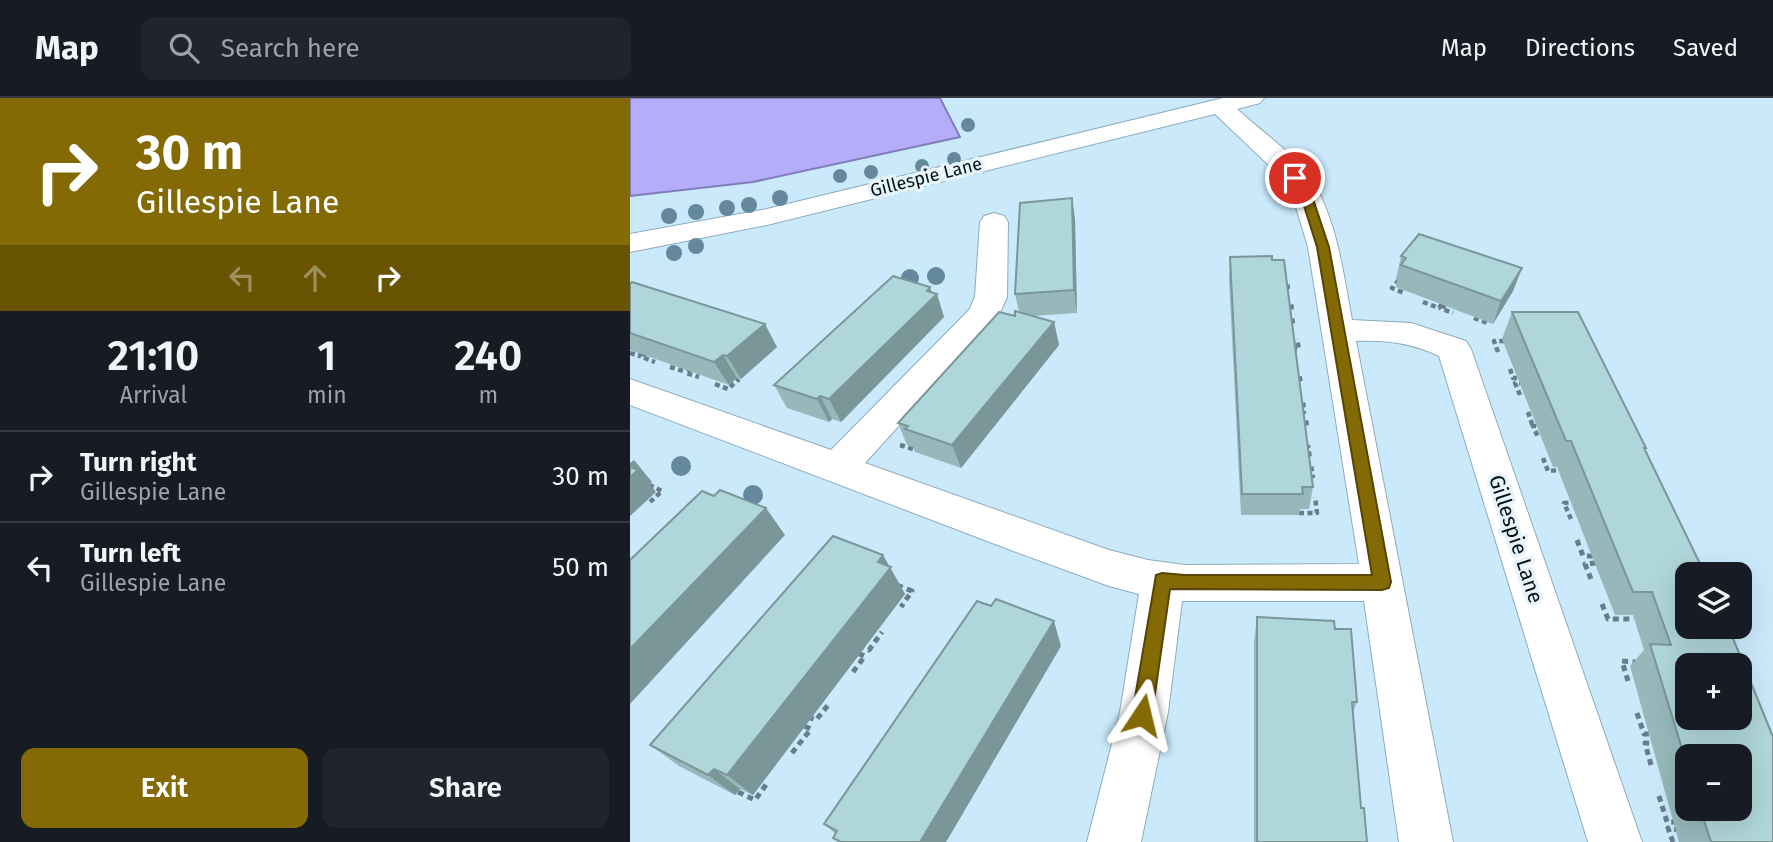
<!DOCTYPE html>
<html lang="en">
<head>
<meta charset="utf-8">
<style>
  body { margin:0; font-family:"Fira Sans",sans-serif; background:#20242c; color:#f1f3f6; height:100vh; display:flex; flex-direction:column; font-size:26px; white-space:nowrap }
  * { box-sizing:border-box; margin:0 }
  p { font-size:23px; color:#9ea1a6 }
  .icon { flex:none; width:38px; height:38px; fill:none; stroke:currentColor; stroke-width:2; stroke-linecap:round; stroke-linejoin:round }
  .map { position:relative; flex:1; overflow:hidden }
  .drawer { display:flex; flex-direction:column; background:#171b24; width:630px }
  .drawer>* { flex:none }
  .top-card { background:#846a04; color:#fff; overflow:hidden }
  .tools { position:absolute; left:1045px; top:464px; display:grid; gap:14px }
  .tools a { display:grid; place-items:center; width:77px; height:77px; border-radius:14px; background:#171b24; box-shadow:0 7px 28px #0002; font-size:35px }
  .pin { position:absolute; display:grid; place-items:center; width:60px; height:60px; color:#fff; margin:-30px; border:4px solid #fff; border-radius:50%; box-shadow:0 2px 7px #0007 }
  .me { position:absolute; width:77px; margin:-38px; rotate:10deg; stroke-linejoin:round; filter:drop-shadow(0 0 5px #0008) }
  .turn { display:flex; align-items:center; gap:24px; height:147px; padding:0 21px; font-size:32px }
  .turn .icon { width:91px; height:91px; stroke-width:2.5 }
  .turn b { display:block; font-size:49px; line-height:60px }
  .lanes { display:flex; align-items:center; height:66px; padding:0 21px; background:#0003; justify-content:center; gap:35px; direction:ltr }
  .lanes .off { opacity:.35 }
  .eta { display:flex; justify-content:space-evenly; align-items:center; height:119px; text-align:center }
  .eta b { font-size:42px; font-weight:600; line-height:49px }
  .action { display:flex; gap:14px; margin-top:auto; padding:14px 21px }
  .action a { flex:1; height:80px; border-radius:14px; background:#846a04; color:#fff; font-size:28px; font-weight:600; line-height:80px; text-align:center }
  .action a+a { background:#20242c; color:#f1f3f6 }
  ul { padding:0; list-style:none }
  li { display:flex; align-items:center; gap:21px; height:91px; padding:0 21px; border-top:2px solid #363941 }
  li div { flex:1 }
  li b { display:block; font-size:26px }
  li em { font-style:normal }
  header { display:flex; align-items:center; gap:42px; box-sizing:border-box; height:98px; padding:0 35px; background:#171b24; border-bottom:2px solid #363941 }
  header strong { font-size:33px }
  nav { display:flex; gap:38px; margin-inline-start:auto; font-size:24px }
  .search { width:490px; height:63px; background:#20242c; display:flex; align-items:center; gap:18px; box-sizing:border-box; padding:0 24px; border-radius:14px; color:#9ea1a6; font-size:26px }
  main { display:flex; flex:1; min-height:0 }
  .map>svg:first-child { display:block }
</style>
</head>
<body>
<header>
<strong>Map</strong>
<div class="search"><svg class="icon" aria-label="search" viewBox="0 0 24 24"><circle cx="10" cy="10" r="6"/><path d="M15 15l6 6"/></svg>Search here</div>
<nav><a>Map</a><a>Directions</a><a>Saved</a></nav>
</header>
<main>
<section class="drawer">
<div class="top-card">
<div class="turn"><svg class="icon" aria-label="right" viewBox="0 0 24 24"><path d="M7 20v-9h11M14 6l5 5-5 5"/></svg><div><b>30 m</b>Gillespie Lane</div></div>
<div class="lanes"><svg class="icon off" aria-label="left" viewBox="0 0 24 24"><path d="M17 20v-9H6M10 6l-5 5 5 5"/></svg><svg class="icon off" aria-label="ahead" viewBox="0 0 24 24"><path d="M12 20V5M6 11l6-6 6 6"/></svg><svg class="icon" aria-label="right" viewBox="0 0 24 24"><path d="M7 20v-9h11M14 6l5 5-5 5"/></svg></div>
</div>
<div class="eta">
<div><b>21:10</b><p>Arrival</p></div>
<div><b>1</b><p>min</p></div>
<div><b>240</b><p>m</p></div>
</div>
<ul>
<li><svg class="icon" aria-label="right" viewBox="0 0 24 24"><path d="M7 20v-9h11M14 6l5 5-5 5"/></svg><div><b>Turn right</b><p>Gillespie Lane</p></div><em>30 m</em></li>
<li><svg class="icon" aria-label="left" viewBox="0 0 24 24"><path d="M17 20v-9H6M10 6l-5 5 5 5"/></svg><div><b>Turn left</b><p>Gillespie Lane</p></div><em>50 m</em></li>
</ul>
<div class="action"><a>Exit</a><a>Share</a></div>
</section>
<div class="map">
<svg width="1143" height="744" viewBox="0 0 1143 744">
  <rect width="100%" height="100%" fill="#caeafc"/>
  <path fill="#b5acfa" stroke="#807eb6" stroke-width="2" d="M0 0H310L330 39 123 84 0 98Z"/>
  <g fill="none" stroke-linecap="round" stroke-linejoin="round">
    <g stroke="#8dacbd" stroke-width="2">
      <path id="minor" d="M593 0H634L630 5 607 11C633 35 670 59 687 91 708 130 714 179 722 222L781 225 836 243 841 251 1012 744H958L809 258C782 245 757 242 726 243L823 744H769L734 503H552L538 614 511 744H457L490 614 509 496 479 488 386 454 0 307V281L201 352 339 212 345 199 350 124 354 118 364 115 374 118 378 124 377 199 369 217 235 365 479 452 518 462 555 467 729 466 678 149 661 93 647 75 585 16 137 127 0 154V136L137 111Z"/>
    </g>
    <path stroke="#687d89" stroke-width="2.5" stroke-dasharray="3.5 2.5" stroke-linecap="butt" d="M652 183 657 184
      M767 184 769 182"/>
    <path stroke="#687d89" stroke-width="4.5" stroke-dasharray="5 3.5" stroke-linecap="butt" d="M769 182 762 190 774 195
      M652 183H657L658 191
      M793 204 809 210 814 203
      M815 206 812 211 823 215
      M655 213H662L661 204
      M656 218H662L663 227
      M844 220 858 225 860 221
      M662 251H669L667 241
      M868 254 864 243H878
      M0 255 9 258 14 254
      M17 255 12 259 25 264
      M40 269 53 273 58 269
      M61 270 56 275 69 279
      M880 271 883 280H892
      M664 275H669L671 286
      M85 286 98 291 109 281
      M890 297 885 285H894
      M670 314H674L673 303
      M898 314 902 326H908
      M670 320H676L677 330
      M906 328H903L908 339
      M270 347 286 352
      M913 360 918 373 931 372
      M674 361H680L678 347
      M674 367H681L683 380
      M19 387 32 393 20 404
      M669 415H687L685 399
      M941 421 934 405 946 404"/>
    <path stroke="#687d89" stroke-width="5" stroke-dasharray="6 4.5" stroke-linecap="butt" d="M947 442 953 458H964
      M961 481 955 466 967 465
      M267 487 282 493 271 509
      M972 506 978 521H1004
      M229 547 239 552 252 534
      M223 574 235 558 227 555
      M998 583 992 563 1007 564
      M1007 615 1014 636H1024
      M178 619 186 622 199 606
      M162 655 181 631 172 627
      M1021 667 1015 645 1027 646
      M108 694 125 702 138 684
      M1029 698 1037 724H1047
      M1043 744 1038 730 1050 732"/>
    <use href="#minor" fill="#fff" fill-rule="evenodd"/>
  </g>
  <g fill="#64899c">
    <circle cx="338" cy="27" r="7"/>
    <circle cx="324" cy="61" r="7"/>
    <circle cx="292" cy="68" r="7"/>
    <circle cx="241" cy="74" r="7"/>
    <circle cx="210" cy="78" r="7"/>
    <circle cx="150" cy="100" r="8"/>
    <circle cx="119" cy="107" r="8"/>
    <circle cx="97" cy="110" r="8"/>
    <circle cx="66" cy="114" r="8"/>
    <circle cx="39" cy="118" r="8"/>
    <circle cx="66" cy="148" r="8"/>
    <circle cx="44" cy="155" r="8"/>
    <circle cx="306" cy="178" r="9"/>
    <circle cx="280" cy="180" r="9"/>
    <circle cx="51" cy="368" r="10"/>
    <circle cx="123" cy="397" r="10"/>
  </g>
  <path fill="#96b8bb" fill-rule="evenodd" d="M442 100 445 122 447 215 402 218 424 224 429 247 331 370 285 354 283 349 277 347 268 325 389 214 385 196Z
    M771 158 892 170 883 193 863 226 766 189 767 182 766 181Z
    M600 159 683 389 679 411H670L669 417H611L599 181Z
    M0 186 147 249 111 281 107 280 99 287 0 252Z
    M302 194 314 219 211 324 202 321 199 324 157 310 144 287Z
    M882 214 1016 350 1015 353 1143 744H1049L1000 568 1014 552 1003 517H985L927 369H923L872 241ZM1057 658 1110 710H1057Z
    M260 469 275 496 123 697 110 691 105 697 49 668 20 647Z
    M627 519 705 531 727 604 723 614 731 710 737 744H624V544Z
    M431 548 316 744H208L203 740 206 736 194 726Z"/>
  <path fill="#7a9699" d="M442 100 445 122 447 215 444 192Z
    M892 170 883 193 863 226 871 203Z
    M300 189 303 199 307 196 314 219 211 324 199 301Z
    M424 224 429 247 331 370 322 347Z
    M135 226 147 249 111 281 97 258Z
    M93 257 107 280 99 287 84 264Z
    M190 298 202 321 199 324 187 301Z
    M4 362 22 384 20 386 26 394 0 418V365Z
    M136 410 155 437 0 606V551Z
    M253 457 275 496 123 697 97 677Z
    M424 523 431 548 316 744H290Z
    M84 671 110 691 105 697 78 677Z"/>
  <path fill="#afd6da" stroke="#7a9699" stroke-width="2" fill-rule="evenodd" d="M442 100 444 192 385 196 390 105Z
    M789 136 892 170 871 203 771 167 776 160 771 158Z
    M642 158V162H654L683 389H672L673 396H612L600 159Z
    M263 178 300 189 297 193 307 196 199 301 190 298 187 301 144 287Z
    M2 184 135 226 97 258 93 257 84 264 0 235V186Z
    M385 213 424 224 322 347 275 331 278 328 268 325 369 214 385 218Z
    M882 214H948L1016 350H1014L1075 476H1057V528H1098L1143 639V744H1081L1070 710H1110V658H1057V667L1020 546 1041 547 1022 494H1003L941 343H936ZM1057 567H1110V620H1057Z
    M0 369 8 372 0 379Z
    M90 392 136 410 0 551V462L72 393 84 398Z
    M203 438 253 457 248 464 261 469 97 677 84 671 78 677 20 647Z
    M366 501 424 523 290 744H211L203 740 207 733 194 726 347 503 361 508Z
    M627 519 704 523 705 531H721L727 604H722L731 710H734L737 744H627Z"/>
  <path fill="#846a04" stroke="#564503" stroke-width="2" d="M661 78H669L680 92 699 149 761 484 759 490 752 492 540 491 522 617 519 624 512 626 505 624 502 617 526 477 532 475 555 477H742L687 149 669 92 659 80Z"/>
  <g text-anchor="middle" stroke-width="7" stroke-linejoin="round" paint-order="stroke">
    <g font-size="18" fill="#061117" stroke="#e7f4fb">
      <text transform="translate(296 79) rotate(-14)" y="6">Gillespie Lane</text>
    </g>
    <g font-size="21" fill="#061117" stroke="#e7f4fb">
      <text transform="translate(886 441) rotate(72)" y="7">Gillespie Lane</text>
    </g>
  </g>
</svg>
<div class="tools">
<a><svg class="icon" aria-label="layers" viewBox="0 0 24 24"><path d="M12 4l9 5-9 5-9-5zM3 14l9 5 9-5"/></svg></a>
<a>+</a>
<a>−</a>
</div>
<div class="pin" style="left:665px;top:80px;background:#d93025"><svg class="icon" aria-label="arrive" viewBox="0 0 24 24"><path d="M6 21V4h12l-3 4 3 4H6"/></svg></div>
<svg class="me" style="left:512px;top:617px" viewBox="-20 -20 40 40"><path d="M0-17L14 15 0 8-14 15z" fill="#846a04" stroke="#fff" stroke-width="4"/></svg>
</div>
</main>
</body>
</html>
